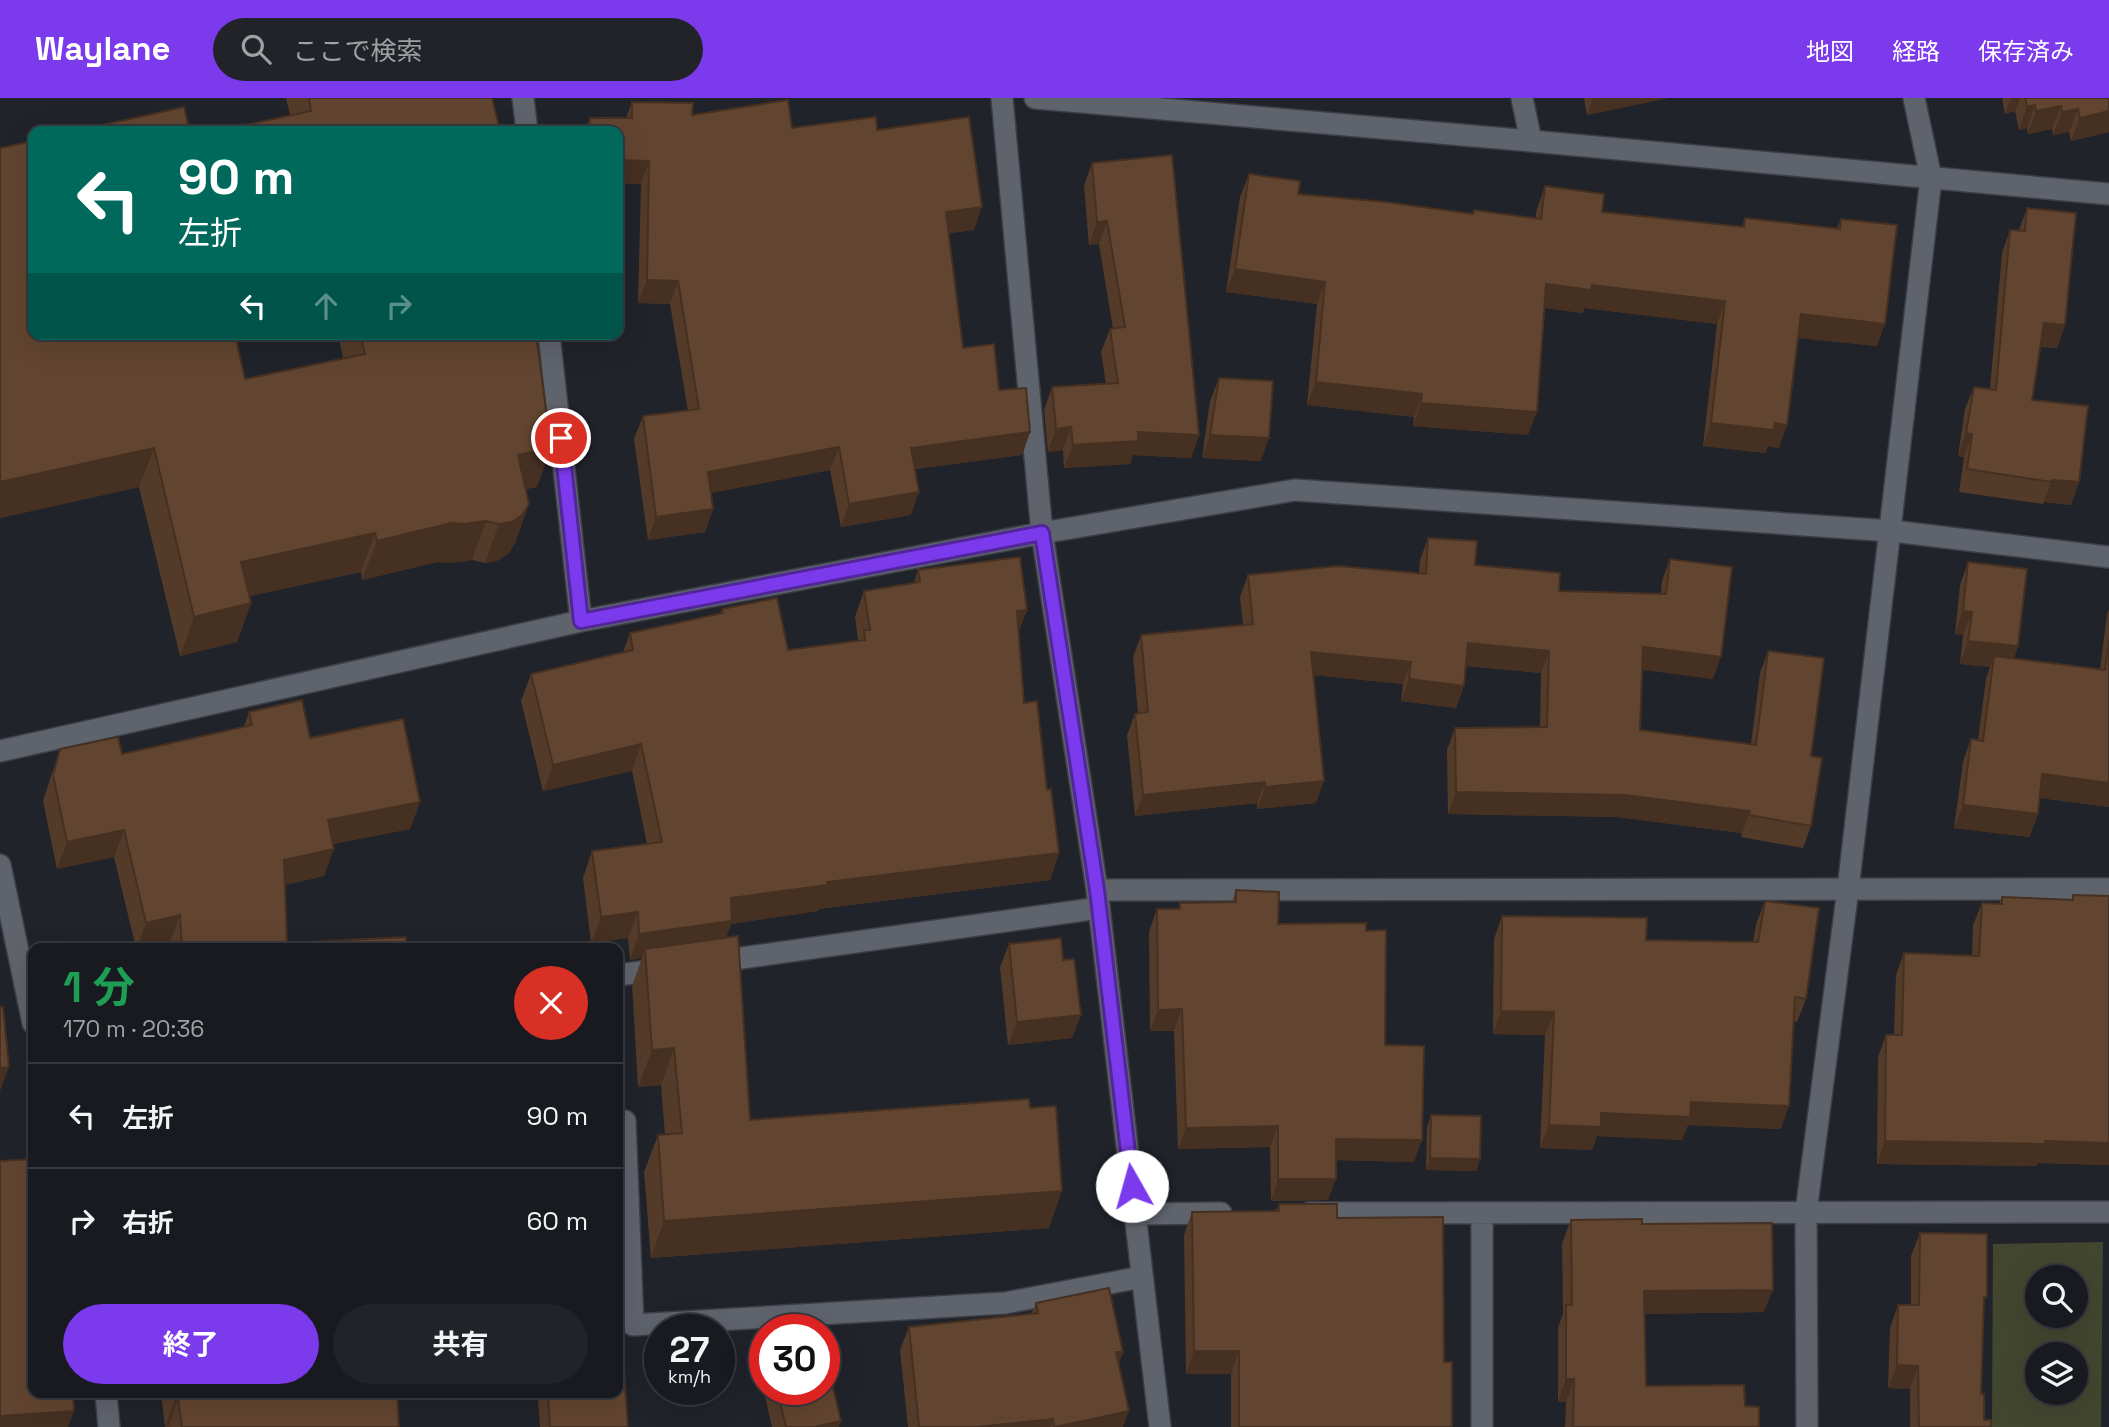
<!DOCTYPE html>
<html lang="ja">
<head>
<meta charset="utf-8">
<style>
  body { margin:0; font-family:"Space Grotesk","Noto Sans JP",sans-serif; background:#212329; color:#f1f3f6; height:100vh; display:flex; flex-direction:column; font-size:26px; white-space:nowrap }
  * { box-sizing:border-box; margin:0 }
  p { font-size:23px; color:#9fa1a5 }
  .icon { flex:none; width:38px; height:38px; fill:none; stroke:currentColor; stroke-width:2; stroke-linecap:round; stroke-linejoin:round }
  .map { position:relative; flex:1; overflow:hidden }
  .side { position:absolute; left:28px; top:845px; width:595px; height:455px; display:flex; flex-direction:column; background:#181a20; border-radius:14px; box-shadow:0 7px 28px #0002,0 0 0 2px #36383e }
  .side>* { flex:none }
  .hud { position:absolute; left:28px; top:28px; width:595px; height:214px; border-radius:14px; box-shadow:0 7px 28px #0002,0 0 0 2px #36383e; background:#00695c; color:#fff; overflow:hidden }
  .fabs { position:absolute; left:2025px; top:1167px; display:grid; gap:14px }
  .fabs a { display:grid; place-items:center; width:63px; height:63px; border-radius:50%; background:#181a20; box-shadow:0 7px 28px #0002,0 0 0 2px #36383e; font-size:35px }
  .speed { position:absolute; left:644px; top:1216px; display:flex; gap:14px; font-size:35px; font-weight:700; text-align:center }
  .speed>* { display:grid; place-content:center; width:91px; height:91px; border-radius:50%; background:#181a20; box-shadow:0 7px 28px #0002,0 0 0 2px #36383e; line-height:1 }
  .speed small { font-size:18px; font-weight:400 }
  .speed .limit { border:10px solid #d22; background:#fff; color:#111 }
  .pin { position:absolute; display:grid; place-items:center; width:60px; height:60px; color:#fff; margin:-30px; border:4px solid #fff; border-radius:50%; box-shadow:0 2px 7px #0007 }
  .me { position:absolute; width:77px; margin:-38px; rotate:353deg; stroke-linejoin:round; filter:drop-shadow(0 0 5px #0008) }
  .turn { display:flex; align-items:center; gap:24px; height:147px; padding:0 35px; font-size:32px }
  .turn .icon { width:91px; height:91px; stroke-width:2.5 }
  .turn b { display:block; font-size:49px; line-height:60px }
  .lanes { display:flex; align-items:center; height:66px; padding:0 35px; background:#0003; justify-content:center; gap:35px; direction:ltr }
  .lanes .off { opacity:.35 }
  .round { display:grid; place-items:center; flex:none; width:74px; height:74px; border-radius:37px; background:#212329 }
  .head { display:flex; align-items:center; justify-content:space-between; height:119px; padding:0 35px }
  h1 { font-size:42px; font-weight:700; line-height:52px; color:#1e9e55 }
  .action { display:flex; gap:14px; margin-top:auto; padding:14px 35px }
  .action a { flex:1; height:80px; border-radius:42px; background:#7c3aed; color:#fff; font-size:28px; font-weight:700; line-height:80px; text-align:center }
  .action a+a { background:#212329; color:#f1f3f6 }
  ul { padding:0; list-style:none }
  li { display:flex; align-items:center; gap:21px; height:105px; padding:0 35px; border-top:2px solid #36383e }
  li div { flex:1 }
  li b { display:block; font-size:26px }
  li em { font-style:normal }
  header { display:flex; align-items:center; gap:42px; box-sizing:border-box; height:98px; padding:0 35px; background:#7c3aed; color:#fff }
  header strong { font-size:33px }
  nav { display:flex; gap:38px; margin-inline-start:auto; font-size:24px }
  .search { width:490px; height:63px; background:#212329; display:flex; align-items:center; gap:18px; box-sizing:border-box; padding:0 24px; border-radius:38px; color:#9fa1a5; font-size:26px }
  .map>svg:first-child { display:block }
</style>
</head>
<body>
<header>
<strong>Waylane</strong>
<div class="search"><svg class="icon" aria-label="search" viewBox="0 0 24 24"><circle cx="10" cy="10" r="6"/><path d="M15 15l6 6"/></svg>ここで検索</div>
<nav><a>地図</a><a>経路</a><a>保存済み</a></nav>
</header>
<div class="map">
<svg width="2109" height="1329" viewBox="0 0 2109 1329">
  <rect width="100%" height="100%" fill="#20232a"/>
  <path fill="#43462f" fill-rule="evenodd" d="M2103 1144 2101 1329H1992L1993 1146ZM2037 1180H2076V1218H2037ZM2037 1256H2076V1295H2037Z"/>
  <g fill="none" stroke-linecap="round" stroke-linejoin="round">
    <g stroke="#3c3e45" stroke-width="24">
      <path id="service" d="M713 864 1099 810
        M618 877 664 871
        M625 1023 633 1227 1005 1205 1142 1179"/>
    </g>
    <g stroke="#3c3e45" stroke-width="24">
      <path id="minor" d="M523 0 527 33
        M1002 0 1042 435 1097 792 1160 1329
        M1035 0 1531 43 2109 96
        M1522 0 1531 43
        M549 236 581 523
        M0 653 581 523 1042 435 1295 392 1892 433 2109 459
        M0 767 33 925
        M1097 792 2109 791
        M1309 1115 2109 1114
        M1482 1115V1329
        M1135 1116 1221 1115
        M106 1295 109 1329
        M1807 1329 1806 1114 1848 791 1931 80 1914 0"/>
    </g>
    <use href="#service" stroke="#5f636c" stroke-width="21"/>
    <use href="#minor" stroke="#5f636c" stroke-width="21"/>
  </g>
  <path fill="#543b29" d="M286 0H492L290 17Z
    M1584 0H1668L1587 17Z
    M2002 0H2109V34L2071 43 2069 34 2053 37 2052 31 2028 36 2027 30 2019 32 2015 13 2005 16Z
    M632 4 692 17 792 30 877 32 974 132 949 135 963 250 999 292 1030 334 1022 357 915 371 911 417 841 429 830 372 711 395 713 411 705 434 648 442 634 341 643 318 688 313 670 206 638 205 641 86 618 85V33H585L590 20H626Z
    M1092 65 1199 337 1191 360 1133 357 1130 366 1064 370 1063 352 1048 354 1044 312 1052 289 1106 286 1101 254 1110 231H1113L1099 146 1089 147 1084 88Z
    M1249 76 1298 96 1473 116 1535 121 1537 111 1545 88 1602 114 1742 129 1745 120 1837 130 1841 121 1877 248 1798 240 1779 350 1768 348 1765 355 1703 348 1717 226 1584 210 1583 215 1544 210 1528 337 1413 328 1414 319 1307 307 1317 206 1226 194 1240 99Z
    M2027 110 2065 227 2057 250 2040 249 2032 302 2079 384 2071 407 2044 404 2043 406 1959 394 1964 359 1958 358 1965 311 1974 289 1990 291 2002 155 2010 132H2019Z
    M338 236H536L537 389 525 391 529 406 515 445 508 456 497 463 485 465 472 462 450 465 437 464 362 482 361 474 249 498 251 505 237 544 180 558 139 389 0 420 245 281 343 260Z
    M1219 280 1261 363 1202 360 1210 303Z
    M1428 440 1475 467 1559 493 1661 496 1662 483 1670 461 1713 581 1642 571 1640 632 1751 646 1760 575 1768 553 1811 658V728L1803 750 1741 739 1742 735 1617 719 1448 716 1447 652 1455 630 1540 629 1541 575 1466 568 1464 588 1456 610 1401 603 1403 586 1313 577 1316 705 1257 711V705L1135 718 1127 637 1135 616 1138 615 1133 559 1141 537 1243 527 1240 499 1248 477 1419 475 1420 462Z
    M1968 464 2018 548 2014 560 2100 571 2107 517 2109 511V709L2040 700 2038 716 2029 739 1954 730 1963 664 1971 641 1978 642 1986 581 1990 569 1960 566 1963 537 1955 536 1960 487Z
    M918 472 1027 512 1018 535 1024 605 1047 692 1059 755 1050 782 819 811 818 813 731 826 726 840 750 1022 1030 1010 1049 1130 651 1160 644 1074 658 1037H665L661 987 638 989 632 888 642 860 630 862 628 840 591 845 583 780 592 753 647 746 632 673 543 693 521 603 531 576 623 554 630 535 720 516 722 511 788 552 858 542 855 519 864 493 914 485Z
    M249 614 310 640 420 704 410 731 333 746 324 778 285 787 287 845 407 850H170V844L144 850H136L114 759 57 771 43 703 51 678 60 651 122 656 244 629Z
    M1236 792 1278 826 1366 833 1385 947 1414 1064 1336 1062 1328 1102 1271 1103 1270 1049 1178 1051 1174 933H1150L1149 833 1157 811H1178L1180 805 1232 804Z
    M2073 797 2109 798V1067L2038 1065 2037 1068 1877 1066 1878 959 1886 937H1894L1896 877 1904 855 1972 858 1973 827 1982 805 1999 806 2002 799 2072 802Z
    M1765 803 1806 901 1797 924 1794 923 1781 1031 1688 1027 1682 1042 1597 1038 1592 1052 1540 1050 1545 937 1493 936 1494 841 1502 818 1646 842 1753 844 1756 826Z
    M1009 846 1072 940 1008 947 1000 869Z
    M1431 1017 1480 1061 1476 1073 1426 1072 1427 1029Z
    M1279 1106 1337 1120 1444 1264 1452 1329H1231V1276H1186L1184 1137 1192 1114 1276 1113Z
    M1571 1122 1642 1126 1764 1214 1645 1216 1646 1288 1745 1308 1759 1329H1565L1566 1304H1558V1230L1563 1215 1562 1145Z
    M1920 1135 1983 1210 1981 1296 1984 1322 1991 1329H1910V1291L1888 1290 1890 1230 1898 1207H1911V1158Z
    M1036 1205 1123 1254 1119 1265 1123 1329H908L900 1252 909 1229 1031 1216Z
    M765 1276V1292H824L839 1329H772L762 1285Z
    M161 1295H397L399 1329H165Z
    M540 1295H618L628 1329H540L538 1301Z"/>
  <path fill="#453022" d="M1593 0H1668L1587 17Z
    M2011 0H2020L2015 13 2005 16Z
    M2035 7 2027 30 2019 32 2027 9Z
    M2061 8 2052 31 2028 36 2036 13Z
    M2078 11 2069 34 2053 37 2062 14Z
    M2109 13V34L2071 43 2080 20Z
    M618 62 649 63 641 86 618 85Z
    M982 109 974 132 938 137 946 114Z
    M1107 123 1099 146 1089 147 1097 124Z
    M1235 171 1325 184 1317 206 1226 194Z
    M647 182 678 183 670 206 638 205Z
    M1546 186 1592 187 1725 203 1717 226 1584 210 1583 215 1538 209Z
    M1801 216 1885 226 1877 248 1793 239Z
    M2044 225 2065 227 2057 250 2036 248Z
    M1316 284 1422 296 1414 319 1307 307Z
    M1421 305 1537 314 1528 337 1413 328Z
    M1711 325H1775L1787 327 1779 350 1768 348 1765 355 1703 348Z
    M1071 329 1063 352 1048 354 1056 331Z
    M1030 334 1022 357 902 373 911 350Z
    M1138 334 1199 337 1191 360 1133 357 1130 366 1064 370 1073 347Z
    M1966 335 1972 336 1964 359 1958 358Z
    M1210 337 1269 340 1261 363 1202 360Z
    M839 349 830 372 700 397 708 374Z
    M154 350 139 389 0 420V384Z
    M551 350 537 389 504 396 518 357Z
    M2052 382 2079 384 2071 407 2044 404Z
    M919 394 911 417 841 429 849 406Z
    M529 406 515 445 508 456 497 463 485 465 499 426Z
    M713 411 705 434 648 442 656 419Z
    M486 423 472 462 450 465 437 464 362 482 377 443 451 425Z
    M375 435 361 474 227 503 241 464Z
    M251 505 237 544 180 558 194 519Z
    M1027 512 1017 538V513Z
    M1963 513 1972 514 1963 537 1955 536Z
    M1968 543 2018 548 2010 571 1994 558 1990 569 1960 566Z
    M1468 545 1549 553 1541 575 1460 567Z
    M1643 549 1721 559 1713 581 1635 571Z
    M1311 554 1411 564 1403 586 1303 576Z
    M1409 581 1464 588 1456 610 1401 603Z
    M641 646 632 673 543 693 553 667Z
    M2042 676 2109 685V709L2034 699Z
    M1324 683 1316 705 1257 711 1265 689Z
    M1265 684 1257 705 1135 718 1143 697Z
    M1456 694 1625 697 1750 713 1742 735 1617 719 1448 716Z
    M420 704 410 731 318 749 328 722Z
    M1963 707 2038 716 2029 739 1954 730Z
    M124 732 114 759 57 771 67 744Z
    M334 751 324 778 274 789 284 762Z
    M1059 755 1050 782 819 811 818 813 731 826 722 849 645 851 642 860 630 862 639 836 731 800 827 784Z
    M638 814 628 840 591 845 601 819Z
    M180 817 170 844 144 850H137L146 825Z
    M1182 911 1174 933H1150L1158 912Z
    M1501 913 1554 914 1545 937 1493 936Z
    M1081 917 1072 940 1008 947 1017 924Z
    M674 950 661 987 638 989 652 952Z
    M9 969 0 993V970Z
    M1691 1004 1789 1008 1781 1031 1688 1027 1682 1042 1597 1038 1592 1052 1540 1050 1549 1027 1601 1015Z
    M1278 1028 1270 1049 1178 1051 1186 1030Z
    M1336 1041 1422 1042 1414 1064 1328 1062Z
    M1885 1043H2045L2109 1045V1067L2038 1065 2037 1068 1877 1066Z
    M1430 1060 1480 1061 1476 1073 1426 1072Z
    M1278 1081H1336L1328 1102 1271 1103Z
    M1062 1093 1049 1130 651 1160 664 1123Z
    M1773 1192 1764 1214 1636 1216 1644 1193Z
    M1194 1253H1239L1231 1276H1186Z
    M1116 1254H1123L1114 1277Z
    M1897 1267 1918 1268 1910 1291 1888 1290Z
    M1566 1281H1574L1566 1304H1558Z
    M178 1301 169 1328 165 1329 175 1302Z
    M74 1313 68 1329H0V1318Z
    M1129 1313 1123 1329H1055Z
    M1053 1321 1050 1329H976Z
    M841 1323 839 1329H814Z"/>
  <path fill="#624530" stroke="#453022" stroke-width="2" d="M309 0H492L500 33H216L311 13Z
    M2025 0H2109V13L2080 20 2078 11 2062 14 2061 8 2036 13 2035 7 2027 9Z
    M788 2 792 30 876 19 877 32 969 19 982 109 946 114 963 250 994 246 999 292 1026 290 1030 334 911 350 919 394 849 406 839 349 708 374 713 411 656 419 643 318 699 311 678 183 647 182 649 63 618 62V33H590V20H632V4L693 5 692 17Z
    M184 9 190 33H75Z
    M33 43V236H235L245 281 365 256 360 236H536L551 350 518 357 529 406 522 417 512 424 499 426 486 423 464 426 451 425 377 443 375 435 241 464 251 505 194 519 154 350 0 384V50Z
    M1172 57 1199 337 1138 334V343L1073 347 1071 329 1056 331 1052 289 1118 285 1110 231 1125 229 1107 123 1097 124 1092 65Z
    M1249 76 1300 83 1298 96 1386 104 1473 116 1474 112 1541 121 1545 88 1604 96 1602 114 1744 129 1745 120 1840 131 1841 121 1897 127 1885 226 1801 216 1787 327 1775 325 1774 332 1711 325 1725 203 1592 187 1591 192 1546 186 1537 314 1421 305 1422 296 1316 284 1325 184 1235 171Z
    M2027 110 2076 115 2065 227 2044 225 2032 302 2088 308 2079 384 2052 382 2051 384 1967 371 1972 336 1966 335 1974 289 1996 292 2010 132 2025 133Z
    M1219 280 1273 283 1269 340 1210 337Z
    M1428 440 1477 443 1475 467 1560 475 1559 493 1666 496 1670 461 1732 469 1721 559 1643 549 1640 632 1756 647 1768 553 1824 560 1811 658 1822 660 1811 728 1749 717 1750 713 1625 697 1456 694 1455 630 1547 629 1549 553 1468 545 1464 588 1409 581 1411 564 1311 554 1324 683 1265 689V684L1143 697 1135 616 1148 614 1141 537 1253 526 1248 477 1338 468 1426 476Z
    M1020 459 1027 512 1017 513 1024 605 1037 603 1047 692 1051 691 1059 755 827 784 828 787 731 800 732 823 639 836 638 814 601 819 592 753 662 744 641 646 553 667 531 576 633 552 630 535 723 515 722 511 777 500 788 552 865 542 864 532H870L864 493 920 484 918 472Z
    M1968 464 2027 471 2018 548 1968 543 1972 514 1963 513Z
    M2109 542V685L2042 676 2038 716 1963 707 1971 641 1983 643 1994 558 2105 572Z
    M302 602 310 640 403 621 420 704 328 722 334 751 284 762 287 845 406 839 407 850H182L180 817 146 825 124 732 67 744 53 677 60 651 118 639 122 656 252 627 249 614Z
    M1236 792 1279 794 1278 826 1366 825V833L1386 832 1385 947 1424 948 1422 1042 1336 1041V1081H1278V1028L1186 1030 1182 911 1158 912 1157 811H1180V805L1236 804Z
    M2073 797 2109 798V1045L2045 1043V1046L1885 1043 1886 937H1902L1904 855 1979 858 1982 805 2002 806V799L2073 802Z
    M1765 803 1819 810 1806 901 1795 899 1789 1008 1691 1004 1690 1019 1601 1015V1029L1549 1027 1554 914 1501 913 1502 818 1647 820 1646 842 1758 844Z
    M738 838 750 1022 1029 1001 1030 1010 1056 1008 1062 1093 664 1123 658 1037 682 1035 674 950 652 952 645 851Z
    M1061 840 1063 862 1074 861 1081 917 1017 924 1009 846Z
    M0 909H3L9 969 0 970Z
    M1431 1017 1481 1018 1480 1061 1430 1060Z
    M31 1061 33 1088V1295H73L74 1313 0 1318V1063Z
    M1279 1106H1337V1120L1443 1119 1444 1264H1452V1329H1239V1253H1194L1192 1114 1279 1113Z
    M1642 1121V1126L1772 1125 1773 1192 1644 1193 1646 1288 1744 1287 1745 1308 1759 1309V1329H1573L1574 1281H1566V1207H1572L1571 1122Z
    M1920 1135 1987 1136V1199H1984L1981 1296H1984V1322H1991V1329H1919L1918 1268 1897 1267 1898 1207H1919Z
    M1109 1190 1123 1254H1116L1129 1313 1055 1329H1054L1053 1321 976 1329H919L909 1229 1038 1215 1036 1205Z
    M824 1251 841 1323 814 1329H786L777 1292H824Z
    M618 1272H624L628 1329H550L548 1295H618Z
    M174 1295H397L399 1329H182L178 1301 175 1302Z"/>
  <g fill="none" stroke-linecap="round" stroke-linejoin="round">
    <g stroke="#51269a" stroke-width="18">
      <path id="route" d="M561 340 581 523 1042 435 1097 792 1132 1088"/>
    </g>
    <use href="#route" stroke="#7c3aed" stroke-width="12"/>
  </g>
</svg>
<div class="fabs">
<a><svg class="icon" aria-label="search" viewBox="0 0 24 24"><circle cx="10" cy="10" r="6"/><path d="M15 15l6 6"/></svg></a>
<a><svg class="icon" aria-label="layers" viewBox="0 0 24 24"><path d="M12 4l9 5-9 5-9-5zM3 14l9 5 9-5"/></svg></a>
</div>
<div class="speed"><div>27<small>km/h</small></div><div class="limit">30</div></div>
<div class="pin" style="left:561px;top:340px;background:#d93025"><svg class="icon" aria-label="arrive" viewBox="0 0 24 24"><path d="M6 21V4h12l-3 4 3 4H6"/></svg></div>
<svg class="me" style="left:1132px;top:1088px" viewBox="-20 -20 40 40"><circle r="19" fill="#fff"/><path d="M0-13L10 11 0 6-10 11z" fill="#7c3aed"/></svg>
<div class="hud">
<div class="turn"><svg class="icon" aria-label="left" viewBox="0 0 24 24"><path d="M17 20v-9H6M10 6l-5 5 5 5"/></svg><div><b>90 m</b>左折</div></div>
<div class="lanes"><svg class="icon" aria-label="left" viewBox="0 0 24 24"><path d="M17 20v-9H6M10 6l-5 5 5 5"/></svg><svg class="icon off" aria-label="ahead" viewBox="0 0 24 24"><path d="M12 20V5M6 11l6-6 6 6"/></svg><svg class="icon off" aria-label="right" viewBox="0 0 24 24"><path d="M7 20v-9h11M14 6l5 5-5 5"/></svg></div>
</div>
<section class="side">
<div class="head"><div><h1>1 分</h1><p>170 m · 20:36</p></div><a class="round" style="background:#d93025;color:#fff"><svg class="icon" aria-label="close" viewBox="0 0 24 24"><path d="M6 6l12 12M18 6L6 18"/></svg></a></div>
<ul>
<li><svg class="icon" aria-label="left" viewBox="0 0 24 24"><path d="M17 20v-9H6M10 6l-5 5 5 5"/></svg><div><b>左折</b></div><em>90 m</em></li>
<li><svg class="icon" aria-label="right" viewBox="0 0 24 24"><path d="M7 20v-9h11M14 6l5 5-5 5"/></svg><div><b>右折</b></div><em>60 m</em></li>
</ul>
<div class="action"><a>終了</a><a>共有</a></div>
</section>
</div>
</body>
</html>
